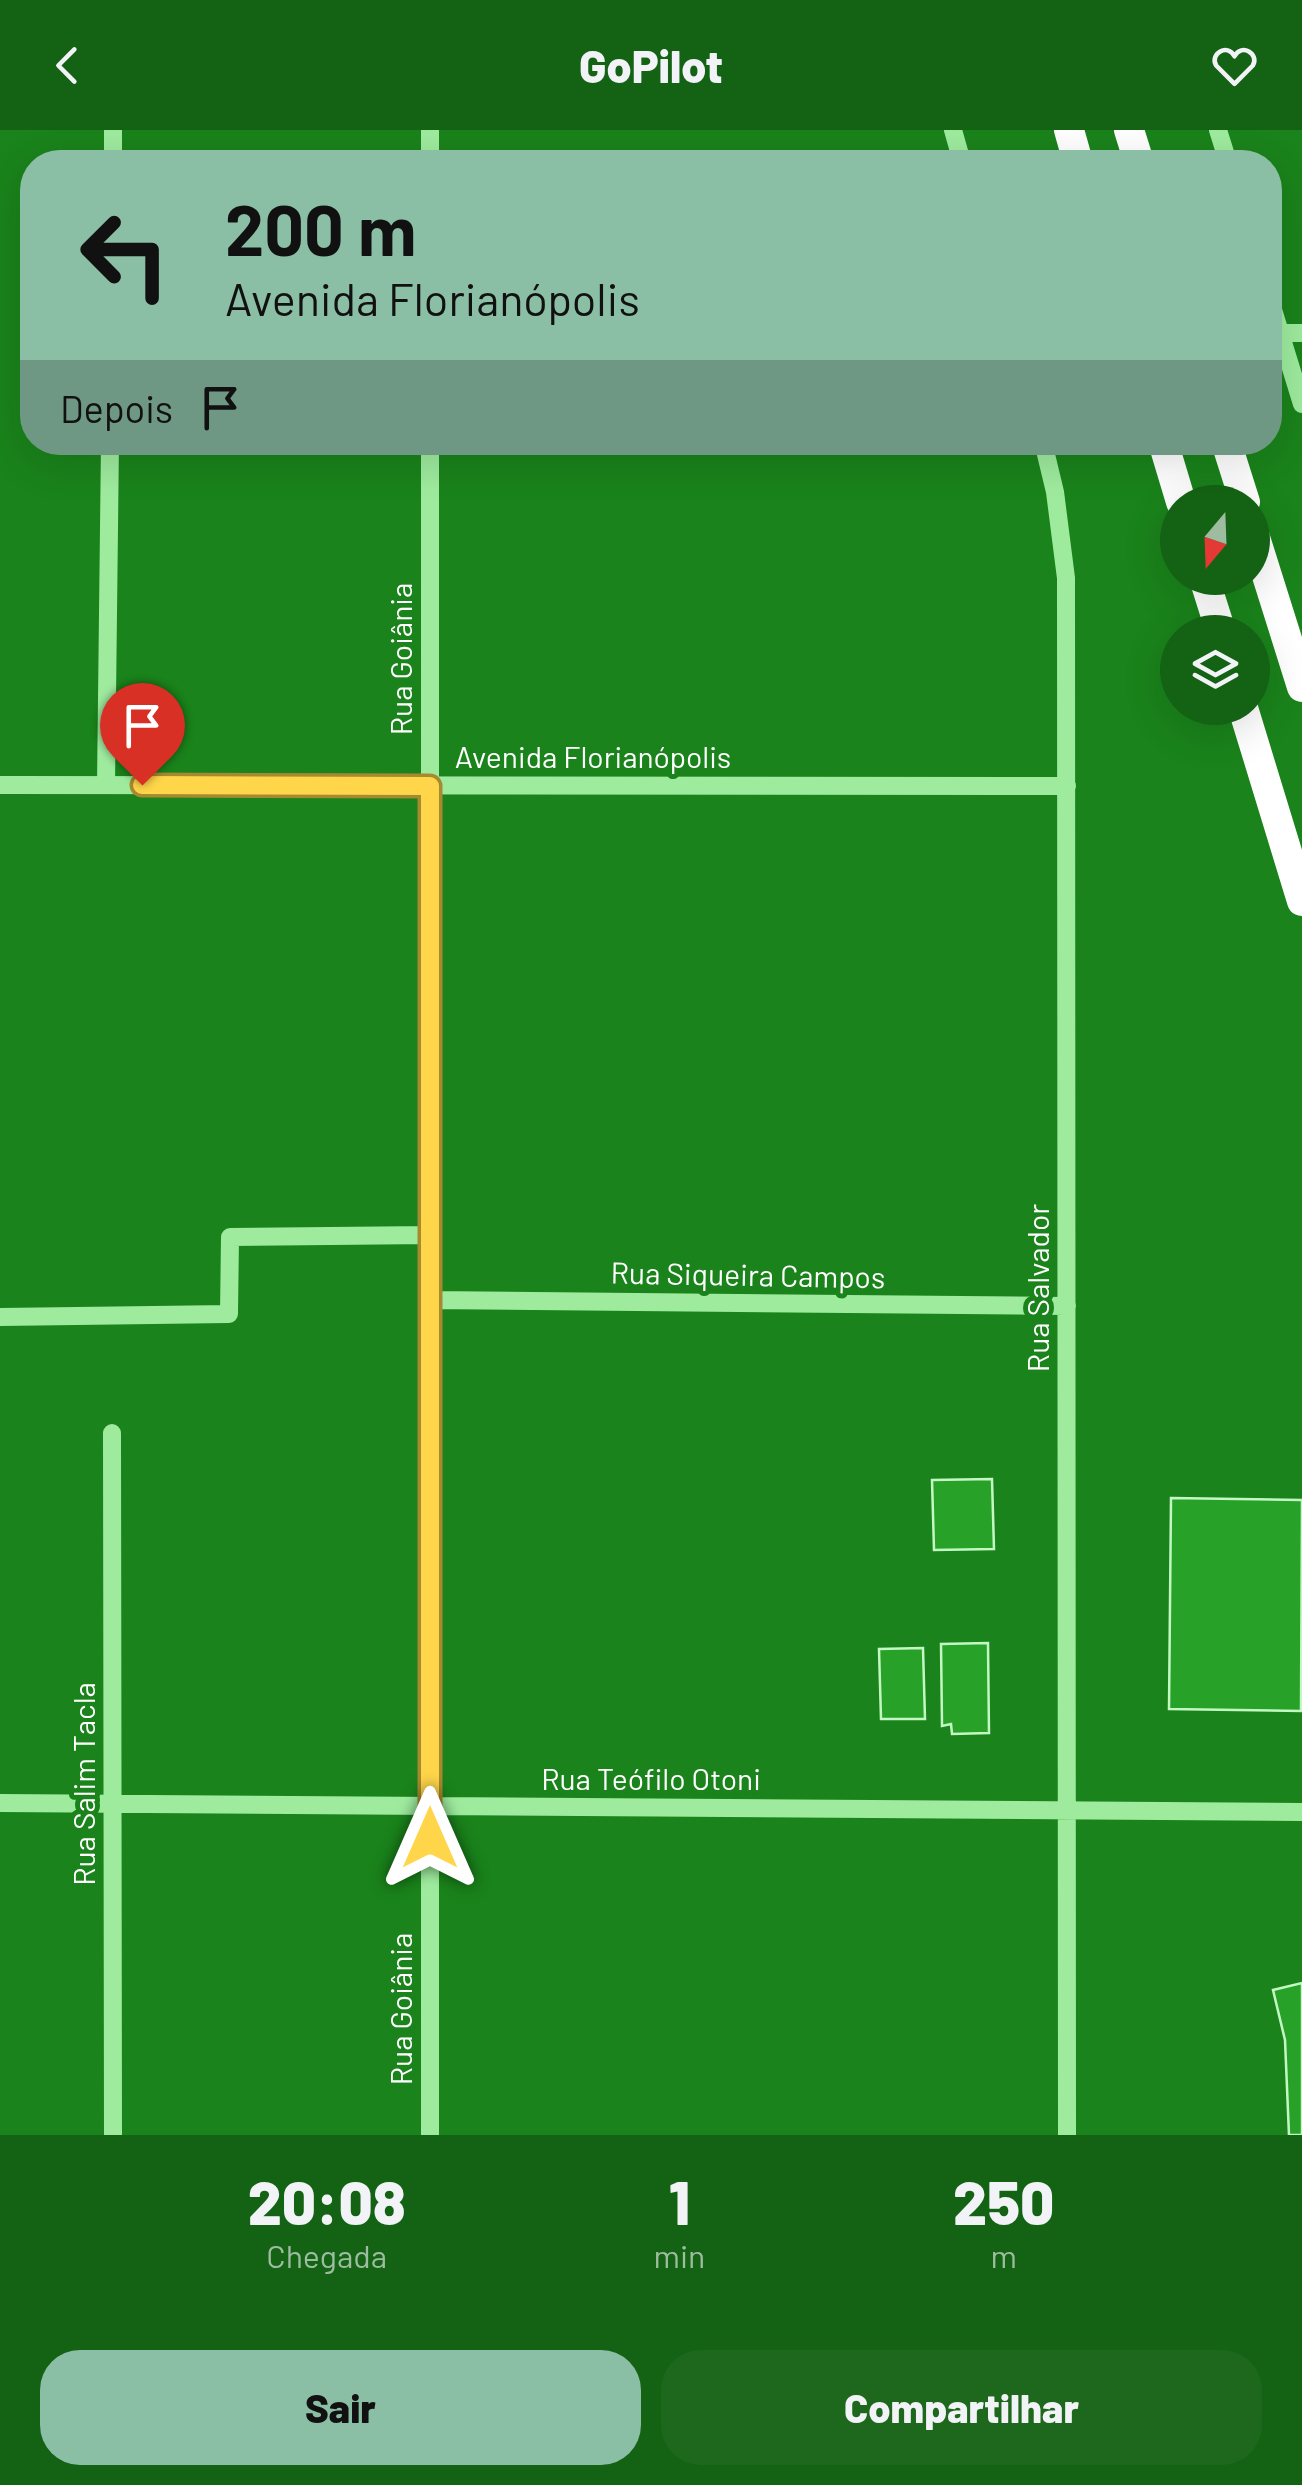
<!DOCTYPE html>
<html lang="pt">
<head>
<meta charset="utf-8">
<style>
  body { margin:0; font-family:Barlow,sans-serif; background:#1d681d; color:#f1f3f6; height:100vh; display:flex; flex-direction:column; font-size:38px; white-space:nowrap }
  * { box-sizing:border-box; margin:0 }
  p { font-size:32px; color:#9dbca0 }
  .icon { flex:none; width:55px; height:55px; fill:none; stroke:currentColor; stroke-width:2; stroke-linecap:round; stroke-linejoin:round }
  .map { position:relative; height:2005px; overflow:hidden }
  .drawer { display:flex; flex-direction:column; background:#146214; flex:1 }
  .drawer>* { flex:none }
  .banner { position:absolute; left:20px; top:20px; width:1262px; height:305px; border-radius:40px; box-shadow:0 10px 40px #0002; background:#8abfa5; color:#111; overflow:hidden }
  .needle { width:65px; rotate:199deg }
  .tools { position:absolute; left:1160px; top:355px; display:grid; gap:20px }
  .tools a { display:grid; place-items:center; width:110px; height:110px; border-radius:50%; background:#146214; box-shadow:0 10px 40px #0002; font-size:50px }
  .pin { position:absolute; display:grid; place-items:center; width:85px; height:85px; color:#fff; margin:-102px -42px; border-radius:50% 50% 50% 0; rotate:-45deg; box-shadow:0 0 10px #0007 }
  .pin .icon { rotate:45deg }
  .me { position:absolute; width:110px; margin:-55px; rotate:0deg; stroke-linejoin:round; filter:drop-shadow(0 0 8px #0008) }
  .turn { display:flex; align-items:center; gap:35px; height:210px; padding:0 40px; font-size:45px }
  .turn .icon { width:130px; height:130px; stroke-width:2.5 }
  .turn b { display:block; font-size:70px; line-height:85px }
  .then { display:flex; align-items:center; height:95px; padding:0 40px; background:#0003; gap:20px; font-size:38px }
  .eta { display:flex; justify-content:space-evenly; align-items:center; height:170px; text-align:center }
  .eta b { font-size:60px; font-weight:800; line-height:70px }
  .button { display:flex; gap:20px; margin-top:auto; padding:20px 40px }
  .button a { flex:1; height:115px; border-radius:40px; background:#8abfa5; color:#111; font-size:40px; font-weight:800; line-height:115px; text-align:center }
  .button a+a { background:#1d681d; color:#f1f3f6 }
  header { display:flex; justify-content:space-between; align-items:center; height:130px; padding:0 40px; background:#146214; font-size:45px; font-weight:800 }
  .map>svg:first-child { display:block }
</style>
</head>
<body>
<header><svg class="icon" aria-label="back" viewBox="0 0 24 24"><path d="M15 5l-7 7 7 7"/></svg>GoPilot<svg class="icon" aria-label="heart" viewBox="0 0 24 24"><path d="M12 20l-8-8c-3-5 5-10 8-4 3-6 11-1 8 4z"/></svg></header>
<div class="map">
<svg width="1302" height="2005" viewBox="0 0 1302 2005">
  <rect width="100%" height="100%" fill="#1a831b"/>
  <path fill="#28a128" stroke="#c3f8c3" stroke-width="2.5" d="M992 1349 994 1419 934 1420 932 1350Z
    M1171 1368 1302 1370 1301 1581 1169 1579Z
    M988 1513 989 1603 952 1604 951 1594 942 1596 941 1514Z
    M923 1518 925 1589H881L879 1519Z
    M1302 1853V2005H1289L1285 1910 1273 1860Z"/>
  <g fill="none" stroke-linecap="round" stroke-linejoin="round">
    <path stroke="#9eeb9e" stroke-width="18" d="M430 0V32
      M953 0 962 32
      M1218 0 1228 32
      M113 32V0
      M1270 170 1302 274
      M1280 203H1302
      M1043 312 1055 362 1066 448 1067 2005
      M0 655 1067 656
      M106 655 110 312
      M429 1170 1067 1176
      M0 1187 229 1184 230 1107 430 1105
      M112 1303 113 2005
      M0 1673 1302 1682
      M430 2005V312"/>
    <path stroke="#fff" stroke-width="30" d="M1069 0 1078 32
      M1129 0 1139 32
      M1163 312 1181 372
      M1226 312 1245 372
      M1252 398 1302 557
      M1204 448 1221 502
      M1243 578 1302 771"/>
  </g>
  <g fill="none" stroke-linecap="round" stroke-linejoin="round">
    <g stroke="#a68a30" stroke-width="25">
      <path id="route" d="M142 655 430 656V1708"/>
    </g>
    <use href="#route" stroke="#ffd54a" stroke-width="18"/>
  </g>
  <g text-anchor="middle" stroke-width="10" stroke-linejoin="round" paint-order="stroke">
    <g font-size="30" fill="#fff" stroke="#1a831b">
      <text transform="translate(402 529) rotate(-90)" y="10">Rua Goiânia</text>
      <text x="593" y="638">Avenida Florianópolis</text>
      <text transform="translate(748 1146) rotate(1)" y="10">Rua Siqueira Campos</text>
      <text transform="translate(1039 1158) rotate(-90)" y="10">Rua Salvador</text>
      <text x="651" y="1660">Rua Teófilo Otoni</text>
      <text transform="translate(85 1654) rotate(-90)" y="10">Rua Salim Tacla</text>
      <text transform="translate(402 1879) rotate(-90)" y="10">Rua Goiânia</text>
    </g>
  </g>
</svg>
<div class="tools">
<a><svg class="needle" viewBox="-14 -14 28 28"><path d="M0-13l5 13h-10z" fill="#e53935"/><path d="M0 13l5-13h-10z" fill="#9dbca0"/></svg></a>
<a><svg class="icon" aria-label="layers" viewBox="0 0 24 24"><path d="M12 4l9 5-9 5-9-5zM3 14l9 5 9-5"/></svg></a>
</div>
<div class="pin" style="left:142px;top:655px;background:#d93025"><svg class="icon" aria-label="arrive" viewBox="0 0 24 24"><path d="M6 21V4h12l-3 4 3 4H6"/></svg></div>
<svg class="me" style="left:430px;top:1708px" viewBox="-20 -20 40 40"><path d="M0-17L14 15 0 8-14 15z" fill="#ffd54a" stroke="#fff" stroke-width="4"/></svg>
<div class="banner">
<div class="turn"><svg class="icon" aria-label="left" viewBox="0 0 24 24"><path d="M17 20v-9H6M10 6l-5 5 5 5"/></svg><div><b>200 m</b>Avenida Florianópolis</div></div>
<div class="then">Depois<svg class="icon" aria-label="arrive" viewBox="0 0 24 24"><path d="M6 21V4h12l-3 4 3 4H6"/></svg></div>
</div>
</div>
<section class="drawer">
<div class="eta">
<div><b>20:08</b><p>Chegada</p></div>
<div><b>1</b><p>min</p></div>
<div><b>250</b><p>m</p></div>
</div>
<div class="button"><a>Sair</a><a>Compartilhar</a></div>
</section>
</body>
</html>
